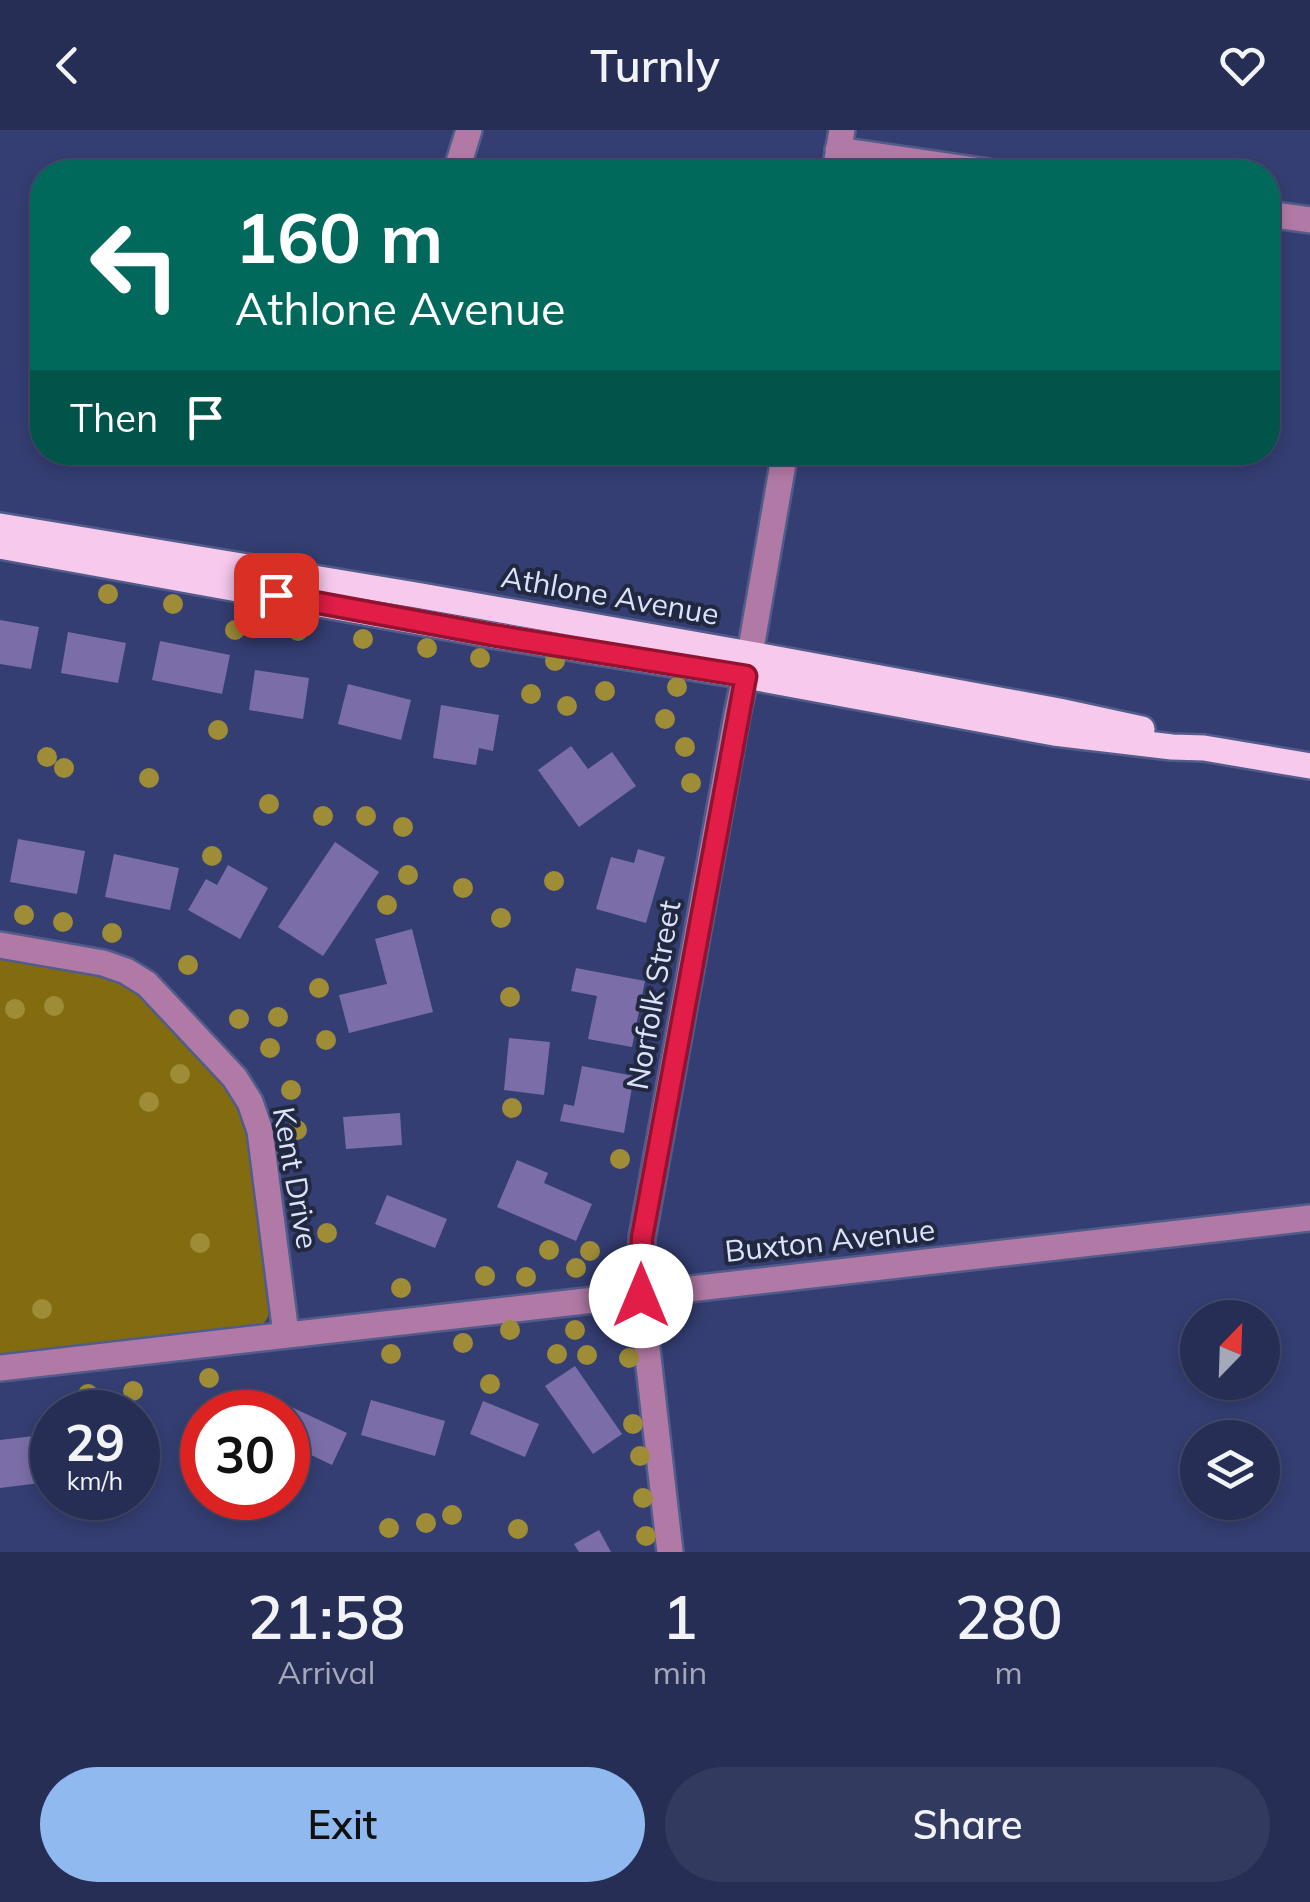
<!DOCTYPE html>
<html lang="en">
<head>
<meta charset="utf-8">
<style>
  body { margin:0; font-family:Mulish,sans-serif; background:#333a60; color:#f1f3f6; height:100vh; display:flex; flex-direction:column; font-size:38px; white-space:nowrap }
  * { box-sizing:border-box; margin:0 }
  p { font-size:32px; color:#a4a8b9 }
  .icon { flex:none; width:55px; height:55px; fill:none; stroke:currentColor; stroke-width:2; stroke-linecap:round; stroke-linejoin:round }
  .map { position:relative; height:1422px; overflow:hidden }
  .side { display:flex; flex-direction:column; background:#272e56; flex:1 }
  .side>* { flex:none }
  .banner { position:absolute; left:30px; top:30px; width:1250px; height:305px; border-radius:40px; box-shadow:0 5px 15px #0003,0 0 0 2px #434a6c; background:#00695c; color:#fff; overflow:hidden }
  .needle { width:65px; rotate:23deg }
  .controls { position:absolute; left:1180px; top:1170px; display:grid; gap:20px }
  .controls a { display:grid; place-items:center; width:100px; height:100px; border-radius:50%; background:#272e56; box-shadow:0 5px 15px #0003,0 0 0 2px #434a6c; font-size:50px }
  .speed { position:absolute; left:30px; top:1260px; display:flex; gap:20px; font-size:50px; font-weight:700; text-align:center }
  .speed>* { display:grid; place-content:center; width:130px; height:130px; border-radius:50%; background:#272e56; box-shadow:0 5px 15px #0003,0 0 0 2px #434a6c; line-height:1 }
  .speed small { font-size:25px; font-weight:400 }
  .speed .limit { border:15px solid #d22; background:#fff; color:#111 }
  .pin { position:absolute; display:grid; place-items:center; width:85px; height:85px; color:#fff; margin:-42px; border-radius:20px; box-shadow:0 5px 15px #0006 }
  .me { position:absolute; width:110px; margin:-55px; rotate:0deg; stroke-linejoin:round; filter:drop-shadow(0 0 8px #0008) }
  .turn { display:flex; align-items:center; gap:35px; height:210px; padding:0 40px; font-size:45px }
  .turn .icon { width:130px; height:130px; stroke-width:2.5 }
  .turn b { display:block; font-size:70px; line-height:85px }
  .then { display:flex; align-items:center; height:95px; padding:0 40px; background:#0003; gap:20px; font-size:38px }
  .eta { display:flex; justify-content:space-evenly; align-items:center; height:170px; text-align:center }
  .eta b { font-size:60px; font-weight:600; line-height:70px }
  .button { display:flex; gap:20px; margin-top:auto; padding:20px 40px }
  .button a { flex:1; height:115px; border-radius:60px; background:#90b9f0; color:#111; font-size:40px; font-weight:600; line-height:115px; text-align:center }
  .button a+a { background:#333a60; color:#f1f3f6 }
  header { display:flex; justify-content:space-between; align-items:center; height:130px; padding:0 40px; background:#272e56; font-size:45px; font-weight:600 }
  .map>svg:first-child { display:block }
</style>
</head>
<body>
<header><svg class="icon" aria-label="back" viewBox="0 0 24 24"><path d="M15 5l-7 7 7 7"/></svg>Turnly<svg class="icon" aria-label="heart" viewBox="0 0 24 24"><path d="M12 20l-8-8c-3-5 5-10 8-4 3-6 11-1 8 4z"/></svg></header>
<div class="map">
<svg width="1310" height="1422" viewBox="0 0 1310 1422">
  <rect width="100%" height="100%" fill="#343e72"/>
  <path fill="#836c10" d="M0 828C33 834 100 840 126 855 148 867 164 890 181 908 198 926 218 944 231 965 259 1011 263 1118 270 1174 269 1192 264 1197 245 1197L242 1200 0 1226Z"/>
  <path fill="#7b6ea8" d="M0 490 39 497 31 539 0 534Z
    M68 502 126 513 118 553 61 543Z
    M160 511 230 525 222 564 152 550Z
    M255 540 309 548 303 589 249 580Z
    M348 554 411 570 401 610 338 594Z
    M441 575 499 585 493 621 479 618 476 635 433 628Z
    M571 616 588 639 612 622 636 656 579 697 538 640Z
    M18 709 85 721 77 764 10 752Z
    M335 712 379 742 323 826 278 797Z
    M638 719 665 727 646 793 596 779 611 727 634 733Z
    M114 724 179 738 170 780 105 767Z
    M228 735 268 758 240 809 188 780 206 749 217 755Z
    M412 799 433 882 349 903 339 865 387 854 375 809Z
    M576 838 645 851 632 917 588 909 597 866 571 861Z
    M509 908 550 912 544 965 504 960Z
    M582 936 634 946 624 1003 560 991 564 974 574 976Z
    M400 983 402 1015 346 1019 343 987Z
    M517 1030 548 1043 544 1053 592 1074 576 1111 497 1077Z
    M387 1065 447 1089 435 1118 375 1094Z
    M575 1236 622 1304 593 1324 545 1256Z
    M371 1270 445 1291 435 1326 361 1305Z
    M483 1271 539 1294 525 1327 470 1304Z
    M287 1275 347 1303 332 1335 288 1314V1282H284Z
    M199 1281 202 1283V1327L181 1316Z
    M42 1305 48 1352 0 1358V1310Z
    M138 1315 162 1327 146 1359 138 1354Z
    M599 1400 611 1422H579L574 1414Z"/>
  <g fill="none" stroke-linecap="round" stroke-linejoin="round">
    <g stroke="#525c8b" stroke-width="30">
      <path id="minor" d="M838 20 989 42
        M456 42 469 0
        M835 42 842 0
        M1268 84 1310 90
        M0 815 103 833 126 841 147 854 235 948 250 972 260 1001 286 1204
        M0 1238 1310 1088
        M670 1422 641 1165 642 1108 737 585 750 524 785 322"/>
    </g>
    <g stroke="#525c8b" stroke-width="30">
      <path id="major" d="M0 396 416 465 750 524 1059 581 1142 599
        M0 416 492 505 746 546 1054 603 1172 617 1204 618 1310 636"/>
    </g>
    <use href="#minor" stroke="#b17aa6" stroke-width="25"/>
    <use href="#major" stroke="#f7c9ed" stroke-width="25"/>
  </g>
  <g fill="#9e8c37">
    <circle cx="108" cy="464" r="10"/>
    <circle cx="173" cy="474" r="10"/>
    <circle cx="235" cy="500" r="10"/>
    <circle cx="298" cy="501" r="10"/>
    <circle cx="363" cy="509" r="10"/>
    <circle cx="427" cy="518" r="10"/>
    <circle cx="480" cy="528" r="10"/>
    <circle cx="555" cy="531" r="10"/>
    <circle cx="677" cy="557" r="10"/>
    <circle cx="605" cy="561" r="10"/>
    <circle cx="531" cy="564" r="10"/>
    <circle cx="567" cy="576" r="10"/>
    <circle cx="665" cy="589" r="10"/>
    <circle cx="218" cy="600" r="10"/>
    <circle cx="685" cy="617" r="10"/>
    <circle cx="47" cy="627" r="10"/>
    <circle cx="64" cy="638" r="10"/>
    <circle cx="149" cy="648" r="10"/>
    <circle cx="691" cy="653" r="10"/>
    <circle cx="269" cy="674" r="10"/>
    <circle cx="323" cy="686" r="10"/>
    <circle cx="366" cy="686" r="10"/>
    <circle cx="403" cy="697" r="10"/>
    <circle cx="212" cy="726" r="10"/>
    <circle cx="408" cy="745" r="10"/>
    <circle cx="554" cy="751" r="10"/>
    <circle cx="463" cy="758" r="10"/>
    <circle cx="387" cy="775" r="10"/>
    <circle cx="24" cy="785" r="10"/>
    <circle cx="501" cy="788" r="10"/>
    <circle cx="63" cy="792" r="10"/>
    <circle cx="112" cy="803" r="10"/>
    <circle cx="188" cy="835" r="10"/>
    <circle cx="319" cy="858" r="10"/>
    <circle cx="510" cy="867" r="10"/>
    <circle cx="54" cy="876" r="10"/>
    <circle cx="15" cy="879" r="10"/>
    <circle cx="278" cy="887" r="10"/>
    <circle cx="239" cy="889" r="10"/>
    <circle cx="326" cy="910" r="10"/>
    <circle cx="270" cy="918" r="10"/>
    <circle cx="180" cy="944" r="10"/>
    <circle cx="291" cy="960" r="10"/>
    <circle cx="149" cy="972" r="10"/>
    <circle cx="512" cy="978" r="10"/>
    <circle cx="297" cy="1000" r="10"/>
    <circle cx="620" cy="1029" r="10"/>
    <circle cx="327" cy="1103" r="10"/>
    <circle cx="200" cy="1113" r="10"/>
    <circle cx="549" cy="1120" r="10"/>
    <circle cx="590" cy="1121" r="10"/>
    <circle cx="576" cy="1138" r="10"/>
    <circle cx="485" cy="1146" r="10"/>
    <circle cx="526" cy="1147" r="10"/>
    <circle cx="401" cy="1158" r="10"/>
    <circle cx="42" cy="1179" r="10"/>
    <circle cx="622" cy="1197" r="10"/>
    <circle cx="510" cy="1200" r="10"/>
    <circle cx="575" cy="1200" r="10"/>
    <circle cx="463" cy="1213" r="10"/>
    <circle cx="391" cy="1224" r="10"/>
    <circle cx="557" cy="1224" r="10"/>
    <circle cx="587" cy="1225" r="10"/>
    <circle cx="629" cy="1228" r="10"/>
    <circle cx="209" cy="1248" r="10"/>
    <circle cx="490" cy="1254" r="10"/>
    <circle cx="133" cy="1261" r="10"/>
    <circle cx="88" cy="1264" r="10"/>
    <circle cx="633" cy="1294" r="10"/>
    <circle cx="640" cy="1326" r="10"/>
    <circle cx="643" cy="1368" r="10"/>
    <circle cx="452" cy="1385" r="10"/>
    <circle cx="426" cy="1393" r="10"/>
    <circle cx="389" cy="1398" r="10"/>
    <circle cx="518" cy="1399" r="10"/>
    <circle cx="646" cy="1406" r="10"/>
  </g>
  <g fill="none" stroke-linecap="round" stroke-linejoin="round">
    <g stroke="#92132f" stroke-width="25">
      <path id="route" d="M276 465 492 505 746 546 642 1108 641 1166"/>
    </g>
    <use href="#route" stroke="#e11d48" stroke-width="18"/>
  </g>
  <g text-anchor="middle" stroke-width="8" stroke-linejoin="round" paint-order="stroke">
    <g font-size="30" fill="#dbe2fb" stroke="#22283f">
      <text transform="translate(610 466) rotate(10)" y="10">Athlone Avenue</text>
      <text transform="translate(654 865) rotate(-80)" y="10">Norfolk Street</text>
      <text transform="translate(295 1048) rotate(80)" y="10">Kent Drive</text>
      <text transform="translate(830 1111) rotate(-6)" y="10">Buxton Avenue</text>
    </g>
  </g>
</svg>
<div class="controls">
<a><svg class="needle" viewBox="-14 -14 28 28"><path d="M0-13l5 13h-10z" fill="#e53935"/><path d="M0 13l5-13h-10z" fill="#a4a8b9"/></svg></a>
<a><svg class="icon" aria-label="layers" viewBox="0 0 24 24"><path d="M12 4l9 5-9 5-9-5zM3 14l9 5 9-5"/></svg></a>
</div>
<div class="speed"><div>29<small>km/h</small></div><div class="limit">30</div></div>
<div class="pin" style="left:276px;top:465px;background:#d93025"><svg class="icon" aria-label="arrive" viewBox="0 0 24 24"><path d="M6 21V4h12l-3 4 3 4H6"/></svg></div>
<svg class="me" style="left:641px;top:1166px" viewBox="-20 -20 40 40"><circle r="19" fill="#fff"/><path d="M0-13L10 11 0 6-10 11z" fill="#e11d48"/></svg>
<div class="banner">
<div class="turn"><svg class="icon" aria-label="left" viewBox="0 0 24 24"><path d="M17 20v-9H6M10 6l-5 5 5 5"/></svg><div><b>160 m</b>Athlone Avenue</div></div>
<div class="then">Then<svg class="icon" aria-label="arrive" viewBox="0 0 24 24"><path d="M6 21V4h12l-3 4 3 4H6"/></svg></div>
</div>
</div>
<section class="side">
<div class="eta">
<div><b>21:58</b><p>Arrival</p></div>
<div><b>1</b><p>min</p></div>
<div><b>280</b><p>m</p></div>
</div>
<div class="button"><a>Exit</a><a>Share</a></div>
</section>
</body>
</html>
